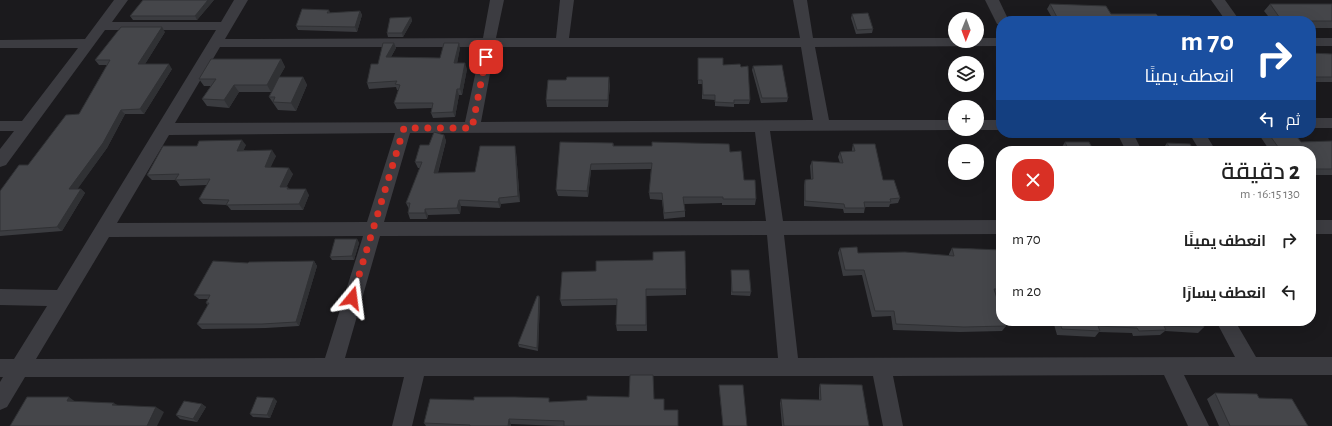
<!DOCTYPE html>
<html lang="ar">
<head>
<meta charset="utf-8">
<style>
  body { margin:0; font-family:"Alegreya Sans",Cairo,sans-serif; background:#f6f6f6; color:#222; direction:rtl; height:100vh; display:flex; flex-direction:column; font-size:15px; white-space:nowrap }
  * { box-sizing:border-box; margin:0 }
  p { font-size:13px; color:#767676 }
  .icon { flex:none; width:22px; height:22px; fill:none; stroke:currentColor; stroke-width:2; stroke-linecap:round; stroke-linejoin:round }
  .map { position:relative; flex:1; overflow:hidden; direction:ltr }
  .drawer { position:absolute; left:996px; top:146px; width:320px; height:180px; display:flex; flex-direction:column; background:#fff; border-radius:16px; box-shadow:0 4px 16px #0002; direction:rtl }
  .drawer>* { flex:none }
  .banner { position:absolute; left:996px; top:16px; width:320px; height:122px; border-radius:16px; box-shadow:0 4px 16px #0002; direction:rtl; background:#1a4fa0; color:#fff; overflow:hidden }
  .needle { width:26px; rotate:181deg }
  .fabs { position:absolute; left:948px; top:12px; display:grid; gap:8px }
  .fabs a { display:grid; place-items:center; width:36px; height:36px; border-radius:50%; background:#fff; box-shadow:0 4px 16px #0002; font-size:20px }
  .pin { position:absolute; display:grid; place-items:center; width:34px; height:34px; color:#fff; margin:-17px; border-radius:8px; box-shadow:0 2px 6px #0006 }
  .me { position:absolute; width:44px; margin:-22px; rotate:16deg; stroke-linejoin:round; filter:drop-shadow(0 0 3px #0008) }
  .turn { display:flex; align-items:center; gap:14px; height:84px; padding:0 16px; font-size:18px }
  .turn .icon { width:52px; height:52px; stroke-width:2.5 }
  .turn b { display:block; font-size:28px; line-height:34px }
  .then { display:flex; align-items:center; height:38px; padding:0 16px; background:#0003; gap:8px; font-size:15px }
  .round { display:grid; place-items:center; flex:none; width:42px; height:42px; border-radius:16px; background:#f6f6f6 }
  .headline { display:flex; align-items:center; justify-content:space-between; height:68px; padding:0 16px }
  h1 { font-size:24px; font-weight:600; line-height:30px }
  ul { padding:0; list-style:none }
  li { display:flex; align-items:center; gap:12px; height:52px; padding:0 16px }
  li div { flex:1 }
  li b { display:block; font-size:15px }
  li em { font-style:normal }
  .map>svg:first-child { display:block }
</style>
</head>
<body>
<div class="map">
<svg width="1332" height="426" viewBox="0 0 1332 426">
  <rect width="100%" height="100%" fill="#1b1a1d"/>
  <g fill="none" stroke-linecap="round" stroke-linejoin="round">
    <path fill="#3c3c41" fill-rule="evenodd" d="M114 0H128L112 22H221L234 0H248L225 39 483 38 490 0H504L496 38H556L560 0H574L569 38H800L793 0H807L813 38H955V41H977V38H1001V46L815 47 829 120H955V129H960L955 130 770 131 783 221 1001 220V234L784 235 798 358 1235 357 1216 321H1235L1256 357H1332V375H1184L1209 426H1188L1164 375 893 376 903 426H883L873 376H424L412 426H392L404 377H25L7 407 0 410V382L3 377H0V359H14L47 306 0 305V289L57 290 216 30H105L6 165 0 167V149L14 131H0V121H22L78 48H0V40L85 39ZM220 47H481L465 122 175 123ZM495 47H801L813 120 481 122ZM755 132 766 221 384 222 410 133ZM395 133 367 222 117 223 169 135ZM767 235 778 358H345L380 236ZM363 236 325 358 36 359 109 237Z
      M985 0H999L1009 21H1001V25L997 24Z
      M1211 0H1225L1240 21H1226Z
      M1311 38H1332V46H1311Z
      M1311 118H1332V128H1311Z
      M977 120H1001V130H977L972 129H977Z
      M1117 133H1133L1142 151H1126Z
      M1189 133H1205L1216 151H1200Z
      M1311 220H1332V234H1311Z"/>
  </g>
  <path fill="#3b3c40" d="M214 0 197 20H133L130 16Z
    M1050 4 1111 14 1158 16 1194 21H1054L1047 9Z
    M1270 4H1332V28H1311V21H1272L1264 11Z
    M329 10 330 13 360 11 362 15 357 32 298 30 296 26Z
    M852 14 873 29 872 33 856 34 851 18Z
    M411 17 412 21 403 37H388L387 33Z
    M165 32 145 64 172 69 144 114H125L107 148 77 189H81L85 193 62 231 0 236V191L28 165 79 114 107 65H99L95 60Z
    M394 43 396 48 391 57 440 58 460 48 457 63 467 69 462 95H459L455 117 433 118 431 113 432 108 397 109 394 103 399 90H397L396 87 369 89 367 83 378 64Z
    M1311 53 1332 54V82H1311Z
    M698 58 723 65 750 100 749 104H734V107L715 106V100L702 99V84H698Z
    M281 59 285 67 279 77H303L307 85 296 111 278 110 269 97 278 78 271 92H239L229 108 207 106 202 99 211 86H204L199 79Z
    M753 66 788 98 787 102 761 103 752 70Z
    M610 84 608 107H547L546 100Z
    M1262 133H1294L1301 142 1332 141V175H1311V151H1270L1260 136Z
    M444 135 446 141 438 173 475 172 516 152 520 202 501 204 500 208 461 206 460 214 428 215 427 219H410L408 213 409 209 406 203 420 168H418L415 162 429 145Z
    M1065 142 1094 151H1061L1060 150Z
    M613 143 614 146 730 152 744 180 756 199 755 205H722V203L684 204 685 211V217L664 219 662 200 650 199 649 193 651 169 591 170 588 197 558 196 556 190Z
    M1167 143 1194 151H1162V150Z
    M853 144 883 180 900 198 898 203 890 204 889 207H865L864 213H844L843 209 804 206V185L805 180 811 179 810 166 812 161 840 163 838 157 840 152 852 151V149Z
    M246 145 243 150 276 156 270 167 293 174 286 187 290 189 309 195 303 210H231L227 205 203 204 199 199 207 185 180 186 176 180H152L147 175Z
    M357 239 359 243 354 260H332L330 257Z
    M840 248 858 253 949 255V254L952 248 1001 250V295H996L1006 326 1002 331 960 332 893 330 891 316 872 317 862 275 843 276 838 253Z
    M314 261 317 266 299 326 266 328 202 329 197 324 208 305 206 303 208 299H199L194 295 248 263Z
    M731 270 751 292 750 296 731 295Z
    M562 272 686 289V295L646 296 647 331H617L616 325 617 305 562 306 560 300Z
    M539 296 540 300 538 351 519 347 518 344Z
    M1053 321H1201L1204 327 1198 333 1165 331 1160 335 1133 336 1132 333 1099 332 1095 337 1057 335Z
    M820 384 869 426H782L780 403 781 399 819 400V388Z
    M719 385 747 426H723L719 388Z
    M1215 393 1259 398 1308 426H1219L1207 399Z
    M654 399 678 426H559L511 424V426H426L424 423 550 402Z
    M277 401 270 418 253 417 250 414Z
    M202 404 206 407 197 422 180 419 176 415Z"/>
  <path fill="#303134" d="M208 0H214L197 20 195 16Z
    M360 11 362 15 357 32 355 27Z
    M411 17 412 21 403 37 402 33Z
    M162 27 165 32 142 69 138 64Z
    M394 43 396 48 388 62 386 57Z
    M459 43 460 48 456 69 454 63Z
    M281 59 285 67 271 92 267 85Z
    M465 63 467 69 462 95 460 89Z
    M169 64 172 69 144 114 140 109Z
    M303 77 307 85 296 111 291 103Z
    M609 77 610 84 608 107V100Z
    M234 85 239 92 229 108 224 100Z
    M457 89 459 95 455 117 453 112Z
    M121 110 125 114 107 148 74 194 69 189Z
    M444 135 446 141 436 179 434 173Z
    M242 140 246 145 241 156 237 151Z
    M515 146 516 152 520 202 518 196Z
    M272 150 276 156 268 173 265 167Z
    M591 164V170L588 197 587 191Z
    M289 168 293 174 284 192 280 187Z
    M81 189 85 193 62 231 57 227Z
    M306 189 309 195 303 210 299 204Z
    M499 198 501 204 500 208 498 202Z
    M459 200 461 206 460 214 457 208Z
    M425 209 428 215 427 219 425 213Z
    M357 239 359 243 354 260 352 256Z
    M314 261 317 266 299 326 296 322Z
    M539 296 540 300 538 351 537 348Z
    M69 397 77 403 67 401Z
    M274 398 277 401 270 418 267 415Z
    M114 403 122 408 112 405Z
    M202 404 206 407 197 422 193 419Z
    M156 407 164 412 157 426H147Z
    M509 419 511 424V426H508Z"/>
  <path fill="#45464a" stroke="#303134" d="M143 0H208L195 16H130Z
    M1050 4 1106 6 1111 14H1156L1158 16H1190L1194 21H1059Z
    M1270 4H1332V21H1282Z
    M302 9 329 10 327 13 360 11 355 27 296 26Z
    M868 13 873 29 857 30 852 14Z
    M411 17 402 33H387L390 18Z
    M121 27H162L138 64H169L140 109 121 110 103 143 69 189H81L57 227 0 231V191L19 165H28L66 115 79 114 110 60H95Z
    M383 43H394L386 57 440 58 444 43H459L454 63H465L460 89H457L453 112 431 113 433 103H394L400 85 395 84 397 81 367 83 371 64H378Z
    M1311 53 1332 54V77H1314L1311 74Z
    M698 58H723V65L740 64 741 67 748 66 750 100H734V103L715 102V95H703L702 80H698Z
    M211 59H281L267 85H234L224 100 202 99 216 79H199Z
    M782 65 788 98H762L753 66Z
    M279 77H303L291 103 273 102 275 97H269Z
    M567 77H609L608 100H546L548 80H566Z
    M434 132 444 135 434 173 475 172 480 146H515L518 196 499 198 498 202 459 200 457 208 425 209V213H408L410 203H406L422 162H415L420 145H429Z
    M1268 133H1294L1301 142 1332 141V169H1311V151H1281Z
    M242 140 237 151 272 150 265 167 289 168 280 187H288L287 189H306L299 204 226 205 229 200 199 199 210 179 175 180 179 174 147 175 163 146H197L199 141Z
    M560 142 613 143V146H652V142L729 144 730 152 741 151 744 180H755L756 199H723V197H683L685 211 664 213 662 193H649L652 163 591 164 587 191 556 190Z
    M1065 142H1089L1094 151H1069Z
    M1167 143 1190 144 1194 151H1171Z
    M853 144H875L883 180H894L900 198 890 199 891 202H864L865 208H845L844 204 805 201V180L813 179 812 161 843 163 840 152 855 151Z
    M335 239H357L352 256 330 257Z
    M857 247 858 253 905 252 954 256 952 248 1001 250V289H994L1001 311V321H1004L1006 326 964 327 896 324 894 311H875L864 270H845L840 248Z
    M685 251 686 289H646V325H616L617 299 560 300 562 272 596 271V261L653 260V252Z
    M213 261 248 263 249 262 314 261 296 322 262 324H197L209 303H206L210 295H194Z
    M731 270H749L751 292H732Z
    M537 296H539L537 348 518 344Z
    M1059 321H1201L1204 327 1164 326 1166 330 1139 331 1137 328 1098 326 1100 331 1062 329Z
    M630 375H653L654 399H664V410H678V426H564V421L509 419 508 426H470V425L424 423 430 399 474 400V397H515L549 398V402L587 400V396L629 397Z
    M820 384 862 385 869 426H784L781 399 821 400Z
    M719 385H743L747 426H723Z
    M1215 393 1257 394 1259 398 1292 399 1308 426H1230Z
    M27 397H69L67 401 114 403 112 405 156 407 147 426H10Z
    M257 397 274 398 267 415 250 414Z
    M184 401 202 404 193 419 176 415Z"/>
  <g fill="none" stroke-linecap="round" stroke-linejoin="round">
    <path stroke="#d93025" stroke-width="7" stroke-dasharray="0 12.6" d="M352 298 404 128H472L486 57"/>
  </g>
</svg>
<div class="fabs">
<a><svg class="needle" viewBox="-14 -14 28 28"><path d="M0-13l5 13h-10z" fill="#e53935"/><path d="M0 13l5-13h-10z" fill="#767676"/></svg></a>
<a><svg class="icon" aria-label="layers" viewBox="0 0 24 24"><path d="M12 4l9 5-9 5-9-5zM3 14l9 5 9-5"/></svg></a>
<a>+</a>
<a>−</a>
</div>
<div class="pin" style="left:486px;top:57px;background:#d93025"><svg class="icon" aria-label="arrive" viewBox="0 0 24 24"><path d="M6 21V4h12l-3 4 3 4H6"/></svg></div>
<svg class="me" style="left:352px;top:298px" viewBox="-20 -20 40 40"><path d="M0-17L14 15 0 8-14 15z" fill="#d93025" stroke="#fff" stroke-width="4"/></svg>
<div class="banner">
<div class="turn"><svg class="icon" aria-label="right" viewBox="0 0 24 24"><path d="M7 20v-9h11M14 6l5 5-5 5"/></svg><div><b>70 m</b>انعطف يمينًا</div></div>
<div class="then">ثم<svg class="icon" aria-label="left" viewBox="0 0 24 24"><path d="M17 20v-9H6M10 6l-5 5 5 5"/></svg></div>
</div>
<section class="drawer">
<div class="headline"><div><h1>2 دقيقة</h1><p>130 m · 16:15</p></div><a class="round" style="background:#d93025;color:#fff"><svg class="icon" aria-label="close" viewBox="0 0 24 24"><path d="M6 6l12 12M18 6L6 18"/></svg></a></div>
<ul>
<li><svg class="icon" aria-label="right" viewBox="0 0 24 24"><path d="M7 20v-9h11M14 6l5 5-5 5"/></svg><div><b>انعطف يمينًا</b></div><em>70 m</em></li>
<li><svg class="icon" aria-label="left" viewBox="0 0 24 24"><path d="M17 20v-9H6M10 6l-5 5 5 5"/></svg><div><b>انعطف يسارًا</b></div><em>20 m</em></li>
</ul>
</section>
</div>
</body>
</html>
